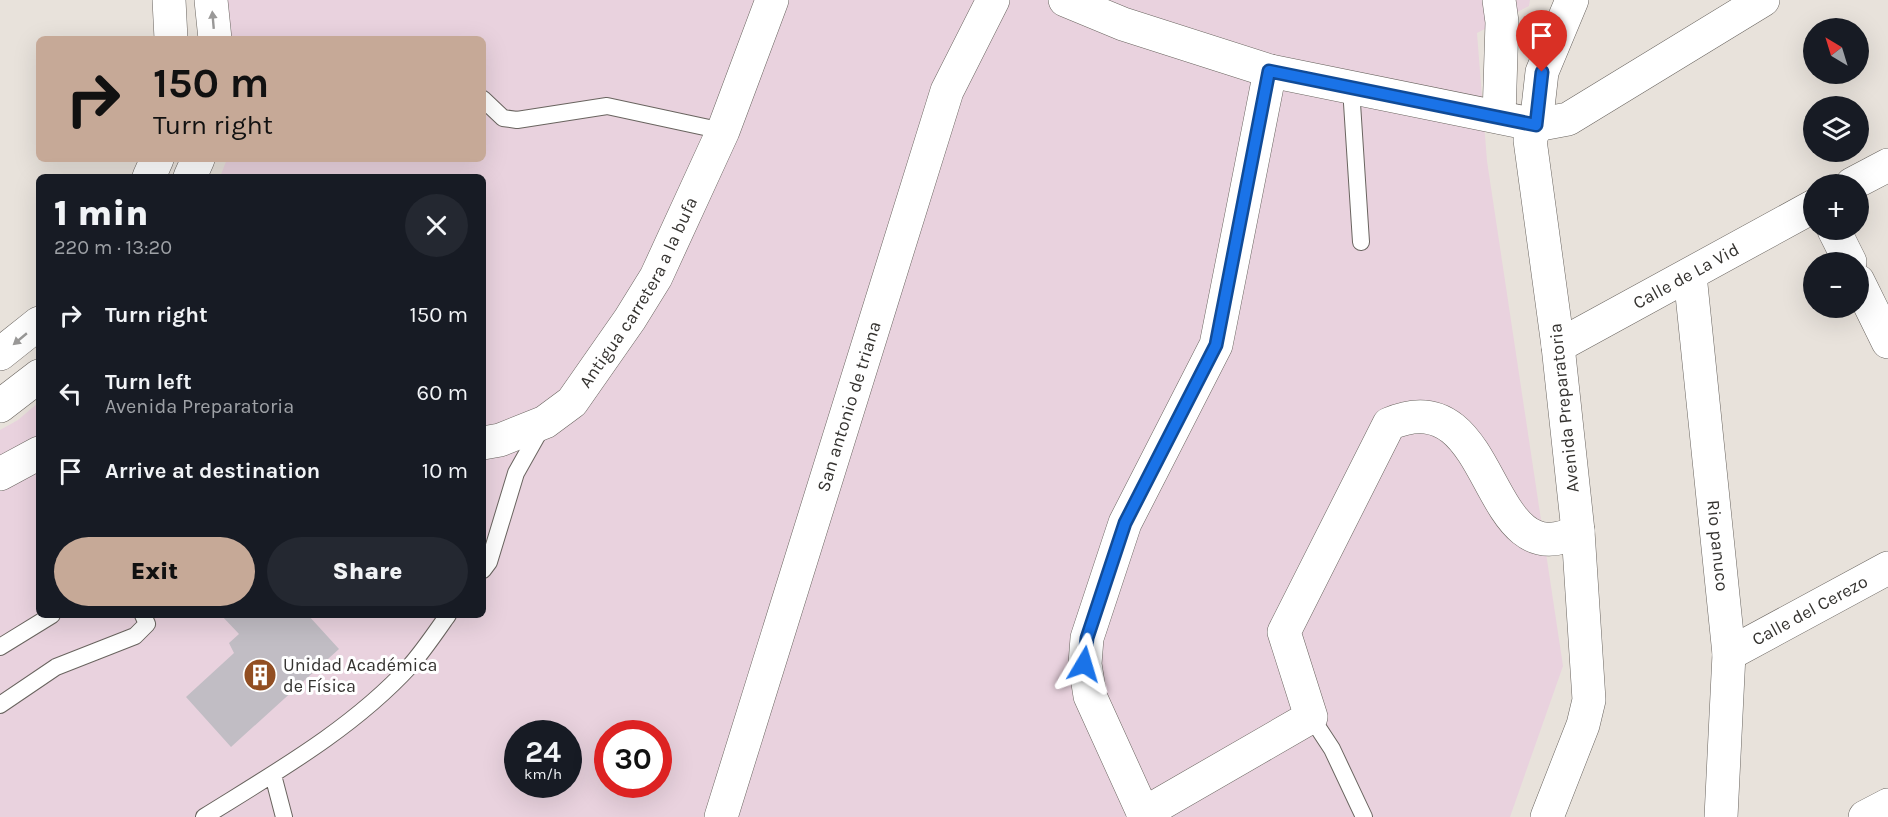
<!DOCTYPE html>
<html lang="en">
<head>
<meta charset="utf-8">
<style>
  body { margin:0; font-family:Karla,sans-serif; background:#242831; color:#f1f3f6; height:100vh; display:flex; flex-direction:column; font-size:22px; white-space:nowrap }
  * { box-sizing:border-box; margin:0 }
  p { font-size:20px; color:#9ea1a6 }
  .icon { flex:none; width:33px; height:33px; fill:none; stroke:currentColor; stroke-width:2; stroke-linecap:round; stroke-linejoin:round }
  .map { position:relative; flex:1; overflow:hidden }
  .drawer { position:absolute; left:36px; top:174px; width:450px; height:444px; display:flex; flex-direction:column; background:#171b24; border-radius:9px; box-shadow:0 6px 24px #0002 }
  .drawer>* { flex:none }
  .guide { position:absolute; left:36px; top:36px; width:450px; height:126px; border-radius:9px; box-shadow:0 6px 24px #0002; background:#c6a997; color:#111; overflow:hidden }
  .needle { width:39px; rotate:322deg }
  .fabs { position:absolute; left:1803px; top:18px; display:grid; gap:12px }
  .fabs a { display:grid; place-items:center; width:66px; height:66px; border-radius:50%; background:#171b24; box-shadow:0 6px 24px #0002; font-size:30px }
  .speed { position:absolute; left:504px; top:720px; display:flex; gap:12px; font-size:30px; font-weight:700; text-align:center }
  .speed>* { display:grid; place-content:center; width:78px; height:78px; border-radius:50%; background:#171b24; box-shadow:0 6px 24px #0002; line-height:1 }
  .speed small { font-size:15px; font-weight:400 }
  .speed .limit { border:9px solid #d22; background:#fff; color:#111 }
  .pin { position:absolute; display:grid; place-items:center; width:51px; height:51px; color:#fff; margin:-62px -26px; border-radius:50% 50% 50% 0; rotate:-45deg; box-shadow:0 0 6px #0007 }
  .pin .icon { rotate:45deg }
  .me { position:absolute; width:66px; margin:-33px; rotate:7deg; stroke-linejoin:round; filter:drop-shadow(0 0 4px #0008) }
  .turn { display:flex; align-items:center; gap:21px; height:126px; padding:0 18px; font-size:27px }
  .turn .icon { width:78px; height:78px; stroke-width:2.5 }
  .turn b { display:block; font-size:42px; line-height:51px }
  .round { display:grid; place-items:center; flex:none; width:63px; height:63px; border-radius:32px; background:#242831 }
  .summary { display:flex; align-items:center; justify-content:space-between; height:102px; padding:0 18px }
  h1 { font-size:36px; font-weight:800; line-height:45px }
  .cta { display:flex; gap:12px; margin-top:auto; padding:12px 18px }
  .cta a { flex:1; height:69px; border-radius:36px; background:#c6a997; color:#111; font-size:24px; font-weight:800; line-height:69px; text-align:center }
  .cta a+a { background:#242831; color:#f1f3f6 }
  ul { padding:0; list-style:none }
  li { display:flex; align-items:center; gap:18px; height:78px; padding:0 18px }
  li div { flex:1 }
  li b { display:block; font-size:22px }
  li em { font-style:normal }
  .map>svg:first-child { display:block }
</style>
</head>
<body>
<div class="map">
<svg width="1888" height="817" viewBox="0 0 1888 817">
  <rect width="100%" height="100%" fill="#e8e2db"/>
  <path fill="#e9d2de" fill-rule="evenodd" d="M226 0H1530L1529 6 1477 33 1487 161 1563 666 1510 817H0V430L18 420 39 402V615H483V177H220L227 159H483V39H230ZM518 734H568V784H518ZM608 734H658V784H608Z"/>
  <path fill="#c1bdc4" d="M221 615H308L339 649 231 747 186 697 234 653 229 643 239 634Z"/>
  <g fill="none" stroke-linecap="round" stroke-linejoin="round">
    <g stroke="#69645f" stroke-width="18">
      <path id="service" d="M1351 88 1361 242
        M483 99 503 118 517 120 607 106 723 131
        M483 570 489 562 516 473 543 425
        M0 647 52 615
        M0 705 56 667 135 636 147 624 143 615
        M1311 717 1332 749 1364 817
        M273 775 284 817
        M204 817C276 772 352 729 410 666 424 650 436 632 448 615"/>
    </g>
    <g stroke="#69645f" stroke-width="34">
      <g id="minor">
        <path d="M1065 0 1123 24 1270 71 1536 125 1568 119 1763 0"/>
        <path d="M1499 0 1502 22 1499 117"/>
        <path d="M1852 184 1888 165"/>
        <path d="M1834 230 1850 262"/>
        <path id="s1" d="M1690 275 1729 654 1721 817"/>
        <path d="M1858 281 1888 342"/>
        <path id="s2" d="M1558 346 1814 206"/>
        <path id="s3" d="M483 443 500 440 545 422 572 402 630 319 656 277 723 131 772 0"/>
        <path d="M0 474 39 453"/>
        <path id="s4" d="M1729 654 1888 568"/>
        <path d="M1143 814 1311 717 1284 632 1389 424C1500 376 1480 582 1578 531"/>
        <path id="s5" d="M721 817 947 91 993 0"/>
        <path d="M1145 817 1090 696 1085 664 1087 638 1125 523 1216 345 1270 71"/>
        <path d="M1547 817 1583 725 1589 700 1578 531 1558 346 1530 140 1536 125 1542 72 1572 0"/>
        <path d="M1865 817 1888 805"/>
      </g>
    </g>
    <g stroke="#69645f" stroke-width="34">
      <path id="secondary" d="M169 0 171 39
        M211 0 215 39
        M149 177 157 159
        M190 177 198 159
        M0 354 39 323
        M0 406 39 376"/>
    </g>
    <use href="#service" stroke="#fff" stroke-width="16"/>
    <use href="#minor" stroke="#fff" stroke-width="33"/>
    <use href="#secondary" stroke="#fff" stroke-width="33"/>
  </g>
  <defs><path id="oneway-solid" d="M-6-.8H1V-3.2L6.5 0L1 3.2V.8H-6Z" transform="scale(1.5)"/></defs>
  <g fill="#9a9998">
    <use href="#oneway-solid" transform="translate(213 20) rotate(-95)"/>
    <use href="#oneway-solid" transform="translate(20 339) rotate(140)"/>
  </g>
  <g fill="none" stroke-linecap="round" stroke-linejoin="round">
    <g stroke="#114b97" stroke-width="15">
      <path id="route" d="M1084 664 1087 638 1125 523 1216 345 1269 71 1536 125 1542 72"/>
    </g>
    <use href="#route" stroke="#1a73e8" stroke-width="10"/>
  </g>
  <defs>
    <g id="building-disc" transform="scale(1.725)"><circle r="9.5" fill="#924e22" stroke="#fff"/><path d="M-4-6H4V6H1V3H-1V6H-4ZM-2.5-4.3h1.7v1.8h-1.7ZM.8-4.3h1.7v1.8H.8ZM-2.5-1h1.7V.8h-1.7ZM.8-1h1.7V.8H.8Z" fill="#fff"/></g>
  </defs>
  <g fill-rule="evenodd">
    <use href="#building-disc" x="260" y="675"/>
  </g>
  <g text-anchor="middle" stroke-width="6" stroke-linejoin="round" paint-order="stroke">
    <g font-size="18" fill="#353330" stroke="#fff">
      <text dy="6" stroke="none"><textPath href="#s2" startOffset="146">Calle de La Vid</textPath></text>
      <text dy="6" stroke="none"><textPath href="#s3" startOffset="228">Antigua carretera a la bufa</textPath></text>
      <text dy="6" stroke="none"><textPath href="#s5" startOffset="430">San antonio de triana</textPath></text>
      <text transform="translate(1564 408) rotate(-96)" y="6">Avenida Preparatoria</text>
      <text dy="6" stroke="none"><textPath href="#s1" startOffset="272">Rio panuco</textPath></text>
      <text dy="6" stroke="none"><textPath href="#s4" startOffset="92">Calle del Cerezo</textPath></text>
    </g>
    <g font-size="18" fill="#353330" stroke="#fff" text-anchor="start">
      <text x="283" y="671">Unidad Académica<tspan x="283" dy="21">de Física</tspan></text>
    </g>
  </g>
</svg>
<div class="fabs">
<a><svg class="needle" viewBox="-14 -14 28 28"><path d="M0-13l5 13h-10z" fill="#e53935"/><path d="M0 13l5-13h-10z" fill="#9ea1a6"/></svg></a>
<a><svg class="icon" aria-label="layers" viewBox="0 0 24 24"><path d="M12 4l9 5-9 5-9-5zM3 14l9 5 9-5"/></svg></a>
<a>+</a>
<a>−</a>
</div>
<div class="speed"><div>24<small>km/h</small></div><div class="limit">30</div></div>
<div class="pin" style="left:1542px;top:72px;background:#d93025"><svg class="icon" aria-label="arrive" viewBox="0 0 24 24"><path d="M6 21V4h12l-3 4 3 4H6"/></svg></div>
<svg class="me" style="left:1084px;top:664px" viewBox="-20 -20 40 40"><path d="M0-17L14 15 0 8-14 15z" fill="#1a73e8" stroke="#fff" stroke-width="4"/></svg>
<div class="guide">
<div class="turn"><svg class="icon" aria-label="right" viewBox="0 0 24 24"><path d="M7 20v-9h11M14 6l5 5-5 5"/></svg><div><b>150 m</b>Turn right</div></div>
</div>
<section class="drawer">
<div class="summary"><div><h1>1 min</h1><p>220 m · 13:20</p></div><a class="round"><svg class="icon" aria-label="close" viewBox="0 0 24 24"><path d="M6 6l12 12M18 6L6 18"/></svg></a></div>
<ul>
<li><svg class="icon" aria-label="right" viewBox="0 0 24 24"><path d="M7 20v-9h11M14 6l5 5-5 5"/></svg><div><b>Turn right</b></div><em>150 m</em></li>
<li><svg class="icon" aria-label="left" viewBox="0 0 24 24"><path d="M17 20v-9H6M10 6l-5 5 5 5"/></svg><div><b>Turn left</b><p>Avenida Preparatoria</p></div><em>60 m</em></li>
<li><svg class="icon" aria-label="arrive" viewBox="0 0 24 24"><path d="M6 21V4h12l-3 4 3 4H6"/></svg><div><b>Arrive at destination</b></div><em>10 m</em></li>
</ul>
<div class="cta"><a>Exit</a><a>Share</a></div>
</section>
</div>
</body>
</html>
